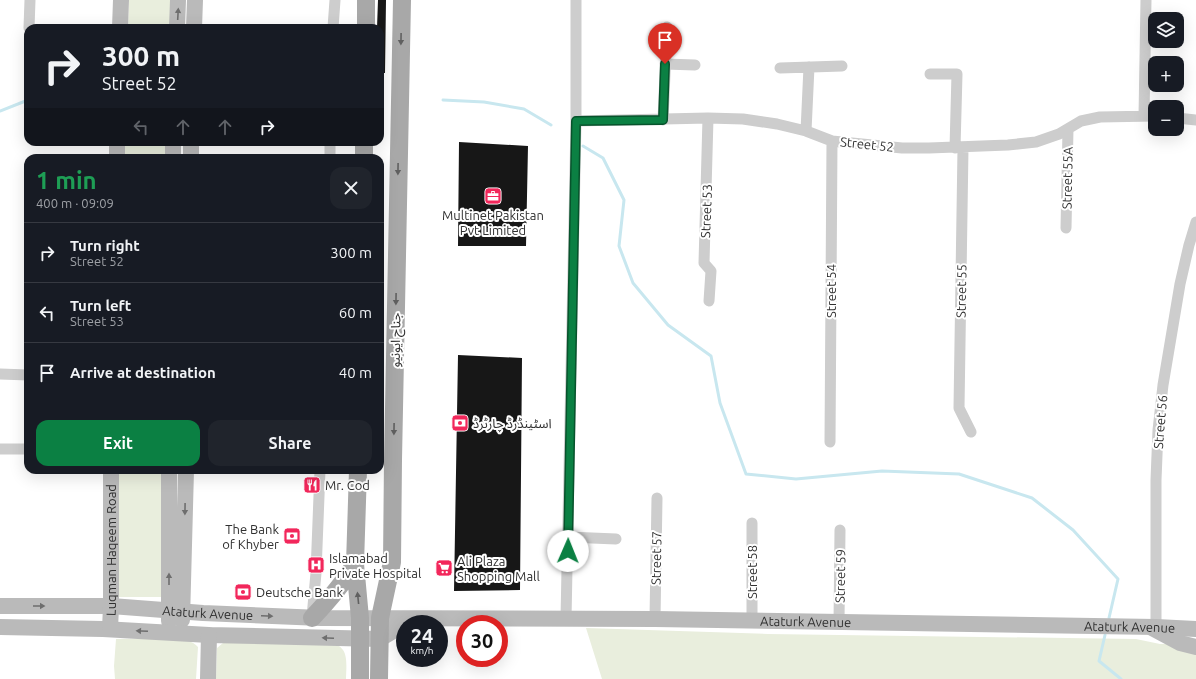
<!DOCTYPE html>
<html lang="en">
<head>
<meta charset="utf-8">
<style>
  body { margin:0; font-family:Ubuntu,"Noto Sans Arabic",sans-serif; background:#20242c; color:#f1f3f6; height:100vh; display:flex; flex-direction:column; font-size:15px; white-space:nowrap }
  * { box-sizing:border-box; margin:0 }
  p { font-size:13px; color:#9ea1a6 }
  .icon { flex:none; width:22px; height:22px; fill:none; stroke:currentColor; stroke-width:2; stroke-linecap:round; stroke-linejoin:round }
  .map { position:relative; flex:1; overflow:hidden }
  .details { position:absolute; left:24px; top:154px; width:360px; height:320px; display:flex; flex-direction:column; background:#171b24; border-radius:12px; box-shadow:0 4px 16px #0002 }
  .details>* { flex:none }
  .guide { position:absolute; left:24px; top:24px; width:360px; height:122px; border-radius:12px; box-shadow:0 4px 16px #0002; background:#171b24; color:#f1f3f6; overflow:hidden }
  .controls { position:absolute; left:1148px; top:12px; display:grid; gap:8px }
  .controls a { display:grid; place-items:center; width:36px; height:36px; border-radius:8px; background:#171b24; box-shadow:0 4px 16px #0002; font-size:20px }
  .speed { position:absolute; left:396px; top:615px; display:flex; gap:8px; font-size:20px; font-weight:700; text-align:center }
  .speed>* { display:grid; place-content:center; width:52px; height:52px; border-radius:50%; background:#171b24; box-shadow:0 4px 16px #0002; line-height:1 }
  .speed small { font-size:10px; font-weight:400 }
  .speed .limit { border:6px solid #d22; background:#fff; color:#111 }
  .pin { position:absolute; display:grid; place-items:center; width:34px; height:34px; color:#fff; margin:-41px -17px; border-radius:50% 50% 50% 0; rotate:-45deg; box-shadow:0 0 4px #0007 }
  .pin .icon { rotate:45deg }
  .me { position:absolute; width:44px; margin:-22px; rotate:1deg; stroke-linejoin:round; filter:drop-shadow(0 0 3px #0008) }
  .turn { display:flex; align-items:center; gap:14px; height:84px; padding:0 12px; font-size:18px }
  .turn .icon { width:52px; height:52px; stroke-width:2.5 }
  .turn b { display:block; font-size:28px; line-height:34px }
  .lanes { display:flex; align-items:center; height:38px; padding:0 12px; background:#0003; justify-content:center; gap:20px; direction:ltr }
  .lanes .off { opacity:.35 }
  .round { display:grid; place-items:center; flex:none; width:42px; height:42px; border-radius:12px; background:#20242c }
  .head { display:flex; align-items:center; justify-content:space-between; height:68px; padding:0 12px }
  h1 { font-size:24px; font-weight:700; line-height:30px; color:#1e9e55 }
  .button { display:flex; gap:8px; margin-top:auto; padding:8px 12px }
  .button a { flex:1; height:46px; border-radius:12px; background:#0b8043; color:#fff; font-size:16px; font-weight:700; line-height:46px; text-align:center }
  .button a+a { background:#20242c; color:#f1f3f6 }
  ul { padding:0; list-style:none }
  li { display:flex; align-items:center; gap:12px; height:60px; padding:0 12px; border-top:1px solid #363941 }
  li div { flex:1 }
  li b { display:block; font-size:15px }
  li em { font-style:normal }
  .map>svg:first-child { display:block }
</style>
</head>
<body>
<div class="map">
<svg width="1196" height="679" viewBox="0 0 1196 679">
  <rect width="100%" height="100%" fill="#fff"/>
  <path fill="#e9eedd" d="M129 0H175V28H128Z
    M125 142H174L173 158H125Z
    M118 470H170L169 597H115Z
    M586 628 768 634 1136 639 1160 644H1196V679H602Z
    M177 638C184 640 193 641 198 647L196 679H115L114 666 116 639Z
    M332 642C336 644 340 646 343 650 348 657 346 671 346 679H216L217 648 223 643Z"/>
  <g fill="none" stroke-linecap="round" stroke-linejoin="round">
    <path stroke="#c8e7ef" stroke-width="3" d="M443 100 484 102 524 109 551 125
      M0 111 28 100
      M583 146 603 158 624 200 619 246 633 283 668 325 711 356 720 403 746 474 796 479 882 471 959 474 1032 498 1073 530 1118 579 1109 618
      M1105 635 1099 661 1121 679"/>
  </g>
  <path fill="#171717" d="M378 0H386L385 73H380V28H377Z
    M459 142 528 146 526 246H458Z
    M458 355 522 358 520 590 454 591Z"/>
  <g fill="none" stroke-linecap="round" stroke-linejoin="round">
    <path stroke="#cdcdcd" stroke-width="11" d="M29 28 30 0
      M333 28 335 0
      M665 64 695 65
      M780 68 842 66
      M930 74H957L955 148
      M1144 116 1146 0
      M708 118 704 263 711 271 709 301
      M1177 118 1196 120
      M663 120 667 27
      M576 121 708 118 743 119 777 124 806 131 832 141 902 148H929L1008 145 1036 142 1059 134 1081 121 1100 117 1155 116
      M806 131 809 67
      M963 148 959 408 971 432
      M330 158V142
      M1066 228 1068 129
      M0 374 28 375
      M830 442 832 141
      M0 449H28
      M568 537 616 539
      M312 617 316 573 320 470
      M566 619 576 121V0
      M655 619 657 498
      M752 620V523
      M839 623 840 530
      M1156 627V480L1158 430 1163 385 1180 284 1189 245 1196 222"/>
    <g stroke="#bababa" stroke-width="16">
      <path d="M120 28 121 0"/>
      <path d="M177 28 178 0"/>
      <path d="M194 28 195 0"/>
      <path d="M117 158V142"/>
      <path d="M173 158V142"/>
      <path d="M191 158V142"/>
      <path id="s1" d="M0 606H111L203 613 321 618 655 619 1156 627 1196 629"/>
      <path d="M182 620 186 470"/>
      <path d="M169 621V470"/>
      <path d="M0 627 103 629 209 635 380 639 405 624"/>
      <path d="M1152 628 1180 643 1196 647"/>
      <path id="s2" d="M110 629 111 606V470"/>
      <path d="M208 679 209 635"/>
    </g>
    <path stroke="#a8a8a8" stroke-width="18" d="M366 28V0
      M364 158V142
      M358 470 355 564 360 618V679
      M312 618C328 601 343 584 355 564
      M379 679 380 618 392 562 393 460 402 0"/>
  </g>
  <defs><path id="oneway-solid" d="M-6-.8H1V-3.2L6.5 0L1 3.2V.8H-6Z"/></defs>
  <g fill="#6e6e6e">
    <use href="#oneway-solid" transform="translate(178 14) rotate(-87)"/>
    <use href="#oneway-solid" transform="translate(185 509) rotate(91)"/>
    <use href="#oneway-solid" transform="translate(169 579) rotate(-90)"/>
    <use href="#oneway-solid" transform="translate(39 606)"/>
    <use href="#oneway-solid" transform="translate(267 616) rotate(2)"/>
    <use href="#oneway-solid" transform="translate(142 631) rotate(-177)"/>
    <use href="#oneway-solid" transform="translate(328 638) rotate(-178)"/>
  </g>
  <g fill="#606060">
    <use href="#oneway-solid" transform="translate(401 39) rotate(91)"/>
    <use href="#oneway-solid" transform="translate(398 169) rotate(91)"/>
    <use href="#oneway-solid" transform="translate(396 299) rotate(91)"/>
    <use href="#oneway-solid" transform="translate(394 429) rotate(91)"/>
    <use href="#oneway-solid" transform="translate(358 598) rotate(-96)"/>
  </g>
  <g fill="none" stroke-linecap="round" stroke-linejoin="round">
    <g stroke="#07532c" stroke-width="10">
      <path id="route" d="M568 551 576 121 663 120 665 64"/>
    </g>
    <use href="#route" stroke="#0b8043" stroke-width="7"/>
  </g>
  <defs>
    <g id="office-square" transform="scale(0.9)"><rect x="-9" y="-9" width="18" height="18" rx="4" fill="#f2275b" stroke="#fff"/><path d="M-6-3h4V-5.5h4V-3h4V5H-6ZM-1-4.5V-3h2v-1.5ZM-6 0V1H6V0Z" fill="#fff"/></g>
    <g id="bank-square" transform="scale(0.9)"><rect x="-9" y="-9" width="18" height="18" rx="4" fill="#f2275b" stroke="#fff"/><path d="M-6-4H6V4H-6ZM0-2.3a2.3 2.3 0 1 0 0 4.6a2.3 2.3 0 1 0 0-4.6Z" fill="#fff"/></g>
    <g id="restaurant-square" transform="scale(0.9)"><rect x="-9" y="-9" width="18" height="18" rx="4" fill="#f2275b" stroke="#fff"/><path d="M-5-6h1v4h1v-4h1v4h1v-4h1v5L-1.5 .5V6h-2V.5L-5-1ZM5-6V6H3V1.5H1.5Q1.5-4 5-6Z" fill="#fff"/></g>
    <g id="hospital-square" transform="scale(0.9)"><rect x="-9" y="-9" width="18" height="18" rx="4" fill="#f2275b" stroke="#fff"/><path d="M-5-5h3v3.5h4V-5h3V5h-3V1.5h-4V5h-3Z" fill="#fff"/></g>
    <g id="supermarket-square" transform="scale(0.9)"><rect x="-9" y="-9" width="18" height="18" rx="4" fill="#f2275b" stroke="#fff"/><path d="M-6-5.5h2.5l.6 2H6L4.5 2H-2.5L-4.4-4H-6ZM-1.5 3.2a1.3 1.3 0 1 0 .1 0ZM3 3.2a1.3 1.3 0 1 0 .1 0Z" fill="#fff"/></g>
  </defs>
  <g fill-rule="evenodd">
    <use href="#office-square" x="493" y="196"/>
    <use href="#bank-square" x="460" y="423"/>
    <use href="#restaurant-square" x="312" y="485"/>
    <use href="#bank-square" x="292" y="536"/>
    <use href="#hospital-square" x="316" y="565"/>
    <use href="#supermarket-square" x="444" y="568"/>
    <use href="#bank-square" x="243" y="592"/>
  </g>
  <g text-anchor="middle" stroke-width="4" stroke-linejoin="round" paint-order="stroke">
    <g font-size="13" fill="#303030" stroke="#fff">
      <text transform="translate(867 144) rotate(6)" y="5">Street 52</text>
      <text transform="translate(1067 178) rotate(-89)" y="5">Street 55A</text>
      <text transform="translate(706 211) rotate(-88)" y="5">Street 53</text>
      <text transform="translate(831 291) rotate(-90)" y="5">Street 54</text>
      <text transform="translate(961 291) rotate(-89)" y="5">Street 55</text>
      <text transform="translate(395 340) rotate(-89)" y="5">جناح ایونیو</text>
      <text transform="translate(1160 422) rotate(-85)" y="5">Street 56</text>
      <text dy="5" stroke="none"><textPath href="#s2" startOffset="79">Luqman Haqeem Road</textPath></text>
      <text transform="translate(656 558) rotate(-89)" y="5">Street 57</text>
      <text transform="translate(752 572) rotate(-90)" y="5">Street 58</text>
      <text transform="translate(840 576) rotate(-89)" y="5">Street 59</text>
      <text dy="5" stroke="none"><textPath href="#s1" startOffset="208">Ataturk Avenue</textPath></text>
      <text dy="5" stroke="none"><textPath href="#s1" startOffset="806">Ataturk Avenue</textPath></text>
      <text dy="5" stroke="none"><textPath href="#s1" startOffset="1130">Ataturk Avenue</textPath></text>
    </g>
    <g font-size="13" fill="#303030" stroke="#fff" text-anchor="start">
      <text x="493" y="220" text-anchor="middle">Multinet Pakistan<tspan x="493" dy="15">Pvt Limited</tspan></text>
      <text x="473" y="428">اسٹینڈرڈ چارٹرڈ</text>
      <text x="325" y="490">Mr. Cod</text>
      <text x="279" y="534" text-anchor="end">The Bank<tspan x="279" dy="15">of Khyber</tspan></text>
      <text x="329" y="563">Islamabad<tspan x="329" dy="15">Private Hospital</tspan></text>
      <text x="457" y="566">Ali Plaza<tspan x="457" dy="15">Shopping Mall</tspan></text>
      <text x="256" y="597">Deutsche Bank</text>
    </g>
  </g>
</svg>
<div class="controls">
<a><svg class="icon" aria-label="layers" viewBox="0 0 24 24"><path d="M12 4l9 5-9 5-9-5zM3 14l9 5 9-5"/></svg></a>
<a>+</a>
<a>−</a>
</div>
<div class="speed"><div>24<small>km/h</small></div><div class="limit">30</div></div>
<div class="pin" style="left:665px;top:64px;background:#d93025"><svg class="icon" aria-label="arrive" viewBox="0 0 24 24"><path d="M6 21V4h12l-3 4 3 4H6"/></svg></div>
<svg class="me" style="left:568px;top:551px" viewBox="-20 -20 40 40"><circle r="19" fill="#fff"/><path d="M0-13L10 11 0 6-10 11z" fill="#0b8043"/></svg>
<div class="guide">
<div class="turn"><svg class="icon" aria-label="right" viewBox="0 0 24 24"><path d="M7 20v-9h11M14 6l5 5-5 5"/></svg><div><b>300 m</b>Street 52</div></div>
<div class="lanes"><svg class="icon off" aria-label="left" viewBox="0 0 24 24"><path d="M17 20v-9H6M10 6l-5 5 5 5"/></svg><svg class="icon off" aria-label="ahead" viewBox="0 0 24 24"><path d="M12 20V5M6 11l6-6 6 6"/></svg><svg class="icon off" aria-label="ahead" viewBox="0 0 24 24"><path d="M12 20V5M6 11l6-6 6 6"/></svg><svg class="icon" aria-label="right" viewBox="0 0 24 24"><path d="M7 20v-9h11M14 6l5 5-5 5"/></svg></div>
</div>
<section class="details">
<div class="head"><div><h1>1 min</h1><p>400 m · 09:09</p></div><a class="round"><svg class="icon" aria-label="close" viewBox="0 0 24 24"><path d="M6 6l12 12M18 6L6 18"/></svg></a></div>
<ul>
<li><svg class="icon" aria-label="right" viewBox="0 0 24 24"><path d="M7 20v-9h11M14 6l5 5-5 5"/></svg><div><b>Turn right</b><p>Street 52</p></div><em>300 m</em></li>
<li><svg class="icon" aria-label="left" viewBox="0 0 24 24"><path d="M17 20v-9H6M10 6l-5 5 5 5"/></svg><div><b>Turn left</b><p>Street 53</p></div><em>60 m</em></li>
<li><svg class="icon" aria-label="arrive" viewBox="0 0 24 24"><path d="M6 21V4h12l-3 4 3 4H6"/></svg><div><b>Arrive at destination</b></div><em>40 m</em></li>
</ul>
<div class="button"><a>Exit</a><a>Share</a></div>
</section>
</div>
</body>
</html>
